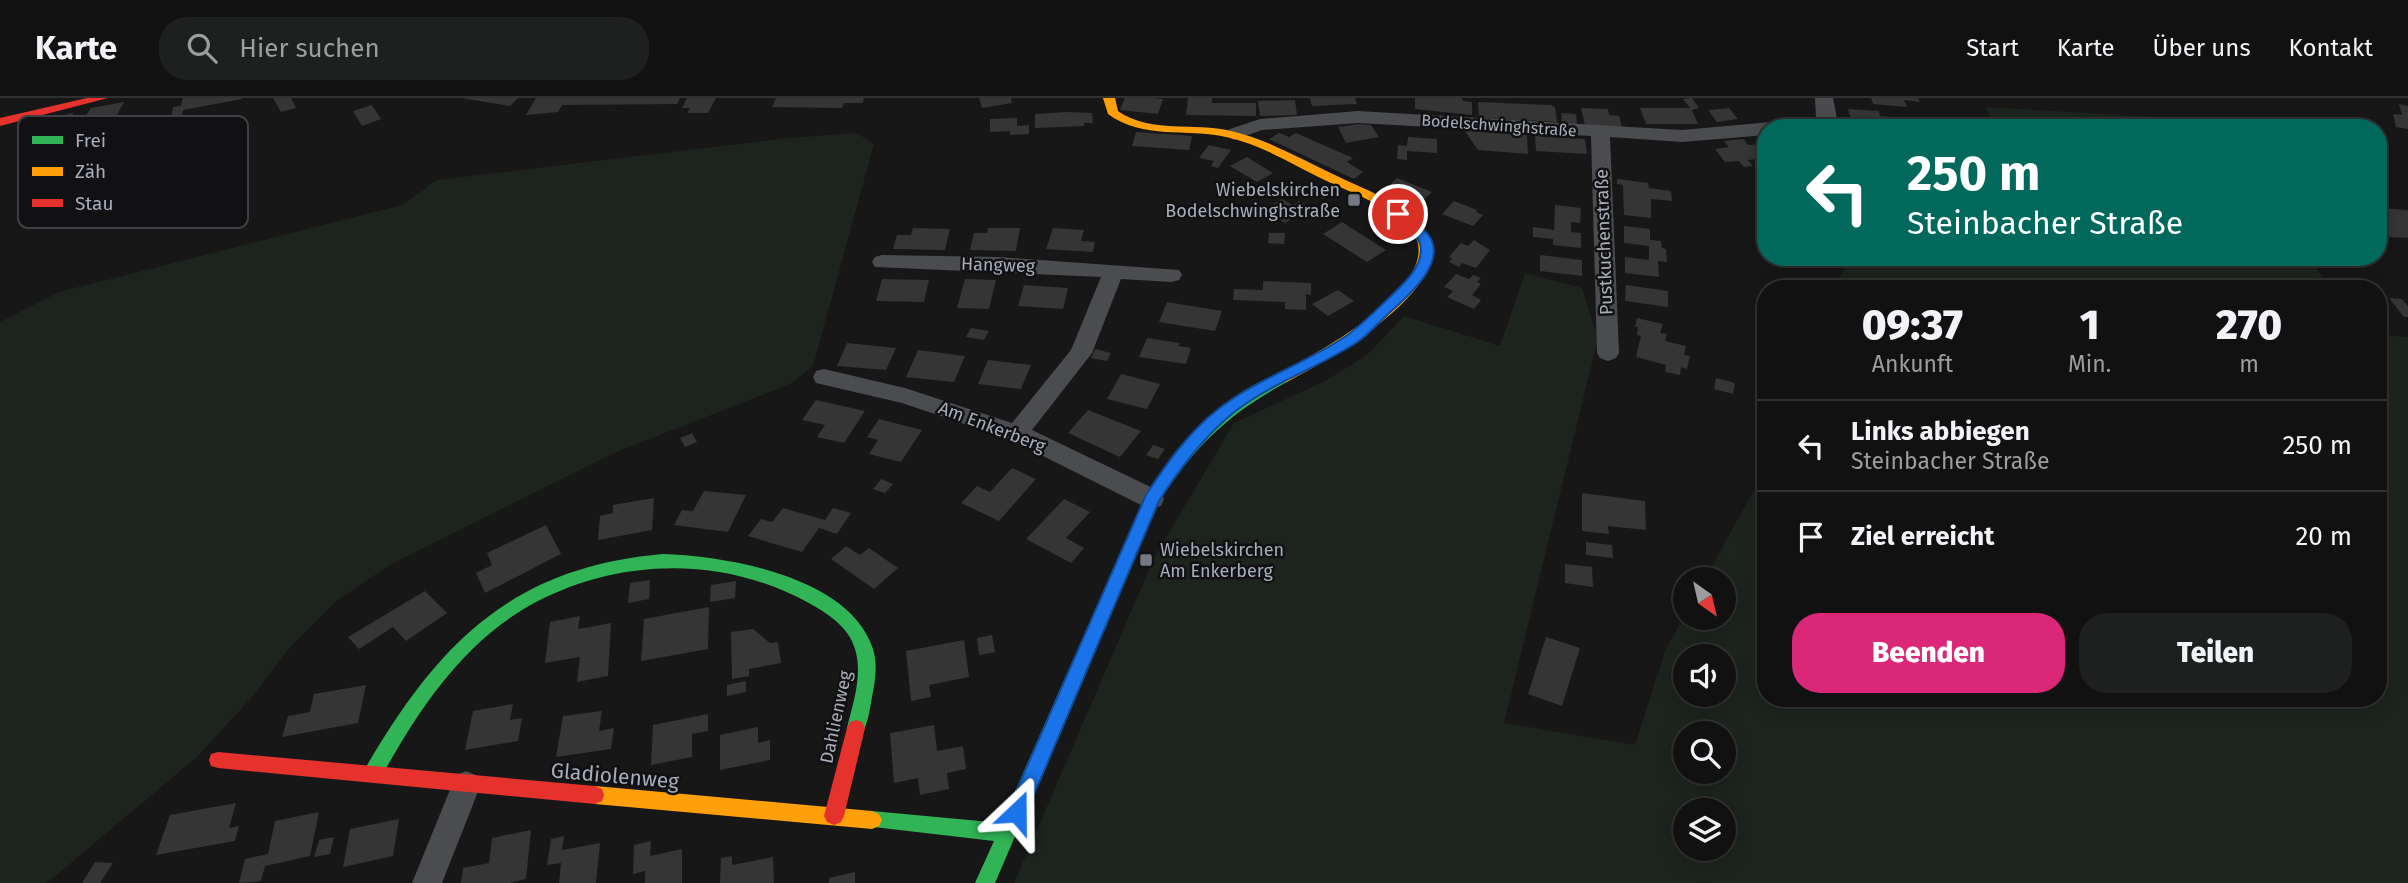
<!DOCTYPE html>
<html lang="de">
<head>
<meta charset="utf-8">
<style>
  body { margin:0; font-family:"Fira Sans",sans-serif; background:#1e1f1f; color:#f1f3f6; height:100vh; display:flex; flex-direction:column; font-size:26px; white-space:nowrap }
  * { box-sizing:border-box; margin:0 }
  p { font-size:23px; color:#9c9d9f }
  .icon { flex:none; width:38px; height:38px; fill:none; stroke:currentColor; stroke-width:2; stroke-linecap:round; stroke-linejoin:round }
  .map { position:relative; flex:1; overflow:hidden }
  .details { position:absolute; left:1757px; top:182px; width:630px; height:427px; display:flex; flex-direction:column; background:#111; border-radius:28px; box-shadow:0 4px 18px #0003,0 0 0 2px #303131 }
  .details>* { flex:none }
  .hud { position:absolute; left:1757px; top:21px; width:630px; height:147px; border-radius:28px; box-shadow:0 4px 18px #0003,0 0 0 2px #303131; background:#00695c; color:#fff; overflow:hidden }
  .needle { width:46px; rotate:146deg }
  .controls { position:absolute; left:1673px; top:469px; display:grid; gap:14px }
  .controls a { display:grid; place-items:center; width:63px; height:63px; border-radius:50%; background:#111; box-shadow:0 4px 18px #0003,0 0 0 2px #303131; font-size:35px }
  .pin { position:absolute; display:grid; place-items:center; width:60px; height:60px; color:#fff; margin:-30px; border:4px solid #fff; border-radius:50%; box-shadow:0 2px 7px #0007 }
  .me { position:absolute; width:77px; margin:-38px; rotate:23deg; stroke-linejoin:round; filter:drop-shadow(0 0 5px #0008) }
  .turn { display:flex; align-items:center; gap:24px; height:147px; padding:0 35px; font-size:32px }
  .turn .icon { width:91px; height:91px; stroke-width:2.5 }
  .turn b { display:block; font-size:49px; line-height:60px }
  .eta { display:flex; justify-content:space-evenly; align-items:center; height:119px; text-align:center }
  .eta b { font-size:42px; font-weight:800; line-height:49px }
  .primary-button { display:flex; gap:14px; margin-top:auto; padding:14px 35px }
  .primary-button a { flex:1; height:80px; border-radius:28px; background:#db2777; color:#fff; font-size:28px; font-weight:800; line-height:80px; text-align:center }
  .primary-button a+a { background:#1e1f1f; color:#f1f3f6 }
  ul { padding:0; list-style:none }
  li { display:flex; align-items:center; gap:21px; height:91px; padding:0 35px; border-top:2px solid #303131 }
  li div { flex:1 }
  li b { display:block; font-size:26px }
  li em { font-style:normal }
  header { display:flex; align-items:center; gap:42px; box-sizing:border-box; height:98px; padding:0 35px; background:#111; border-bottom:2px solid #303131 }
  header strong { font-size:33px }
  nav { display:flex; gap:38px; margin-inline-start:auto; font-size:24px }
  .search { width:490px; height:63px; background:#1e1f1f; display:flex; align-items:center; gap:18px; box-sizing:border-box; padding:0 24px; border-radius:28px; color:#9c9d9f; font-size:26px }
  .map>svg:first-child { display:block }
</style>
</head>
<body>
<header>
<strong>Karte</strong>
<div class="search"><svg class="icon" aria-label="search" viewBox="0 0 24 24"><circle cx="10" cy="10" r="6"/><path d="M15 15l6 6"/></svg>Hier suchen</div>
<nav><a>Start</a><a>Karte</a><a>Über uns</a><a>Kontakt</a></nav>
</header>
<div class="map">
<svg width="2408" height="785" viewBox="0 0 2408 785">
  <rect width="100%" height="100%" fill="#171717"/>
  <path fill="#1d241e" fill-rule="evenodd" d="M1986 9 2207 22 2212 30H1994Z
    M857 35 874 46 813 268 790 286 614 355 393 465 335 504 291 548 251 600 198 658 47 785H0V224L59 194 402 107 437 82 789 40Z
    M1849 159H2307L2333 191H1835Z
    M1525 175 1582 190 1598 240 1504 625 1635 647 1665 553 1685 516V520H1724V481H1705L1755 390 1766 381V600H2378V237L2408 239V785H1014L1155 458 1234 325 1325 283 1367 257 1404 218 1500 248ZM1685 558H1724V597H1685ZM1685 635H1724V674H1685ZM1685 712H1724V751H1685Z"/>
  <path fill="#353536" d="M183 0H242V1L183 12 182 17 171 20 173 9 181 8Z
    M273 0H291L296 10 281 14Z
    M462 0H518L510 8Z
    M536 0H680L677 6 562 7 558 14 526 17Z
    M687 0H716L708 15H687L690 10H682Z
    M776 0H864L863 5H844L842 10 772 9Z
    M979 0H1011L1012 5 982 10Z
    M1125 0H1152L1163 1 1158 16 1120 12Z
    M1188 0H1212V5H1256V18L1186 17Z
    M1310 0H1355L1357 6 1312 8Z
    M1415 0H1462L1463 3 1472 4V17L1415 11Z
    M1692 0 1699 10 1692 12 1698 26H1646L1640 10H1690L1683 1Z
    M1871 0H1918L1920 4 1904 2 1907 9 1873 6Z
    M1295 2 1297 17 1260 18 1258 3Z
    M124 4 116 19H110L105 29 92 30 98 21 83 22 91 10Z
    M1478 4 1551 7 1555 9 1557 24 1479 20Z
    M2399 6 2408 8V31L2396 29 2393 16 2402 17Z
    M372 7 381 21 362 28 353 13Z
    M1581 10 1608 11 1609 17 1619 18 1622 29 1585 27Z
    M1729 10 1738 21 1717 24 1708 12Z
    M1848 11 1879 13 1880 18 1891 19 1893 29 1852 25Z
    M1067 14 1092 15 1093 25H1084V28L1035 30V16Z
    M73 15 71 27 49 32 48 40 27 44 31 25Z
    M1561 15 1576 16 1577 26 1562 25Z
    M1017 20V28L1029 27V36L1010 37V33L990 34V21Z
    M1359 26 1371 27 1379 39 1346 45 1338 29Z
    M1464 32 1527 37 1528 56 1478 52Z
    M1136 34 1192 38 1189 52 1132 48Z
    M1279 35 1289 39 1296 35 1353 60 1347 64 1363 74 1354 81 1269 41Z
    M1535 38 1585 41 1587 56 1536 53Z
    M1408 39 1437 41V55L1407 53V62L1397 61 1398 47 1407 48Z
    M1744 41 1748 47 1761 46 1766 52V60L1748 62 1753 68 1744 69 1739 63 1725 64 1715 51 1729 49 1724 43Z
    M1209 47 1231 52 1218 70 1211 68 1214 63 1199 60Z
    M1247 59 1273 75 1257 84 1230 68Z
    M1397 80 1432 94 1419 106 1385 92Z
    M1617 81 1648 85 1649 90 1671 93 1672 103 1651 101V120L1624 117 1623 87 1617 86Z
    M1282 101 1293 107 1299 103 1310 109 1285 125 1264 112Z
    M1454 103 1477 112 1476 114 1483 117 1473 128 1442 116Z
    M1555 107 1581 110 1580 125 1571 124V134L1581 135V150L1553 147V141L1533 139V129L1554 132Z
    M2378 110 2408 112V140L2390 139 2378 123Z
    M1342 124 1386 152 1367 164 1323 136Z
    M1624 128 1650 131V142L1661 143 1662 150 1666 151 1667 164 1658 163 1659 179 1625 175V159L1649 162V148L1624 145Z
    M913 130 950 131 945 152 893 151 897 137H911Z
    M988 130H1020L1016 153 970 152 974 135H987Z
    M1053 130 1084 132 1081 143 1095 144 1093 154 1046 151Z
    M1269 135H1285L1284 146 1268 145Z
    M1474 142 1490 152 1476 170 1462 165 1459 169 1449 164 1452 161 1449 159 1461 145 1468 148Z
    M1540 157 1582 162V178L1540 173Z
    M1456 176 1469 181 1473 177 1481 180 1477 184 1481 186 1472 197 1481 202 1474 211 1447 199 1453 193 1444 189Z
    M882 181 929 182 924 204 876 203Z
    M965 181 996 182 989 211 957 210Z
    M1263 183 1311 185V197L1306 196V212L1285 211V204L1233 202 1234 191 1263 192Z
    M1024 187 1068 190 1063 211 1018 208Z
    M1626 187 1668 193V209L1625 203Z
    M1338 192 1354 203 1328 218 1312 206Z
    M2389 200 2402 201 2408 208V219H2404Z
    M1167 204 1222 213 1215 233 1159 224Z
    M1637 220 1663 226 1660 235 1667 236 1665 243 1686 248 1684 257 1690 258 1687 271 1681 269 1680 277 1665 274 1666 267 1636 259 1641 238 1637 237 1638 229H1635Z
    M971 230 989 233 984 242 966 239Z
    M1147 240 1180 245 1178 248 1191 250 1186 266 1139 259Z
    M847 245 896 250 886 272 837 268Z
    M1095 251 1111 255 1107 263 1091 260Z
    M918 252 965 258 954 284 906 279Z
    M988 262 1031 267 1021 291 978 286Z
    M1121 276 1160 286 1147 311 1107 301Z
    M1716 280 1735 285 1733 296 1714 291Z
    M816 302 865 313 844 345 817 339 825 327 802 322Z
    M1088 312 1141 333 1120 359 1068 335Z
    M879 321 922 332 901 364 869 356 878 342 867 339Z
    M692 335 697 344 685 349 680 340Z
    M1153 347 1165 351 1158 361 1146 357Z
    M1012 370 1036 381 999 423 961 405 977 388 990 394Z
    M881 381 893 386 885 395 873 391Z
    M704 393 746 397 728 434 674 427 682 412 693 413Z
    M1582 395 1645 403 1646 432 1608 428 1609 436 1582 433Z
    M654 400 652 432 598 442 600 418 613 415V407Z
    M1064 401 1090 414 1066 440 1084 450 1071 465 1026 441Z
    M783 410 825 422 833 410 851 415 837 436 819 430 802 454 748 438 761 421 772 424Z
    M546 427 561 456 485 495 476 475 492 467 487 455Z
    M1586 444 1612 447 1613 460 1586 457Z
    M846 448 860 457 869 450 898 470 874 491 831 461Z
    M1565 466 1592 469 1593 489 1565 485Z
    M650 482 649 501 628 505 630 485Z
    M736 483 735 500 710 504 711 487Z
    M425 493 447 515 406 543 393 529 359 551 348 539Z
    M709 509 708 551 641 563 644 521Z
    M580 518 578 531 611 525 608 578 577 584 580 559 545 565 550 524Z
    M753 531 770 545 778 544 781 565 749 571V578L732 581 731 534Z
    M992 537 995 554 979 557 977 540Z
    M1546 539 1580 550 1562 608 1528 596Z
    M964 542 969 579 929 587 931 599 911 603 906 553Z
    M746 583V594L727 598V587Z
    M366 587 358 625 282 639 288 618 310 614 314 596Z
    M513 606 510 622 522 620 518 643 465 652 473 613Z
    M602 613 599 633 614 630 611 651 556 659 563 618Z
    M708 616V633L692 636V659L651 667 653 627Z
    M934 627 937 653 963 648 966 671 947 675 949 691 920 697 918 680 894 685 890 635Z
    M758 629V645L770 642V662L720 672V637Z
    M236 705 229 730 239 728 235 743 156 757 170 717Z
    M319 714 310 758 265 768 261 783 239 785 245 761 268 756 275 723Z
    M399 721 393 758 343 769 350 731Z
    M531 732 526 781 510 785H461L463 770 489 765 492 740Z
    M564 738 562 752 600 745 596 785H559L561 765 547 767 551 741Z
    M334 739 330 756 314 759 319 742Z
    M651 743 650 758 682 751V785H645V773L633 776 634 747Z
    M732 758V767L773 759 774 785H720L721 760Z
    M95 764 113 765 100 785H82Z
    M855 774V785H829V780Z"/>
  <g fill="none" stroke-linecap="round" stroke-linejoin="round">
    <path fill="#4b4c50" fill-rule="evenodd" d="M1815 0H1833L1837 21C1824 37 1785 30 1766 30V37L1682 44 1610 39 1619 255 1616 260 1608 263 1600 260 1597 255 1591 38 1358 25 1262 32 1234 42 1225 36 1227 32 1260 21 1358 13 1682 32 1816 20Z
      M882 157 998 159 1179 172 1182 177 1179 182 1172 184 1121 181 1092 255 1032 332 1161 394 1164 401 1161 408 1152 410 1143 408 1009 341 902 305 816 285 813 279 816 273 824 271 905 290 1012 325 1071 252 1101 179 875 169 872 164 875 159Z
      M466 673 476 677 481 686 442 785H412L456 677Z"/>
    <path fill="#30b455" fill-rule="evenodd" d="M1282 275 1289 280 1287 284C1229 315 1195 348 1159 403L995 785H975L994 743 865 728 862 722 865 716 872 713 1001 725 1146 397C1178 349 1225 292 1282 275Z
      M663 456C728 458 850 479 873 551 878 567 875 584 872 599 870 611 868 625 862 636L856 638 850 636 847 630C853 605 863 577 855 551 849 529 826 514 807 504 722 458 621 460 536 504 463 543 419 611 380 681L373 683 366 681 364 675 366 669C439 544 513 469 663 456Z"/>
    <path fill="#ff9f0a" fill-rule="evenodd" d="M1103 0H1115L1118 13C1150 36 1195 24 1231 33 1270 42 1304 63 1339 79 1366 92 1419 111 1430 141 1450 194 1325 264 1287 284H1277L1275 280 1277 276C1313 258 1438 191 1416 140 1406 116 1356 96 1333 86 1298 70 1264 47 1226 39 1187 30 1143 42 1108 16Z
      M595 688 872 713 879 716 882 722 879 728 872 731 595 706 588 703 586 697 588 691Z"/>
    <path fill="#e5322d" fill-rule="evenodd" d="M87 0H108L0 28V20Z
      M856 622 862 624 865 630 844 718 841 724 834 727 827 724 824 718 847 630 850 624Z
      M218 654 595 688 602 691 604 697 602 703 595 706 218 670 211 668 209 662 211 656Z"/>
  </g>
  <path fill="#1a73e8" stroke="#114b97" stroke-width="2" d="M1398 112C1408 115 1416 124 1423 131 1455 159 1408 198 1387 217 1377 226 1367 238 1356 245 1314 272 1263 288 1226 321 1199 345 1178 373 1159 403L1024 720 1017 723 1010 720 1007 714 1146 397C1166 366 1188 335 1217 312 1256 281 1305 266 1346 238 1362 227 1376 212 1390 199 1403 186 1421 171 1421 151 1420 135 1401 127 1392 116Z"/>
  <g fill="#757880" stroke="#111113" stroke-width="2.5">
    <rect x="1347" y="95" width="14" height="14" rx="3.5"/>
    <rect x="1139" y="455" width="14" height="14" rx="3.5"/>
  </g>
  <g text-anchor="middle" stroke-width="5" stroke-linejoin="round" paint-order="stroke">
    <g font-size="16" fill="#a8adb8" stroke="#111113">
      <text transform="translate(1499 27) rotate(4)" y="6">Bodelschwinghstraße</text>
    </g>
    <g font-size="18" fill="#a8adb8" stroke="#111113" text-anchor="end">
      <text x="1340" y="98">Wiebelskirchen<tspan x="1340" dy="21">Bodelschwinghstraße</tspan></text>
      <text x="1160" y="458" text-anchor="start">Wiebelskirchen<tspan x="1160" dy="21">Am Enkerberg</tspan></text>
    </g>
    <g font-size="18" fill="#a8adb8" stroke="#111113">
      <text transform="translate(1604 144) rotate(-92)" y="6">Pustkuchenstraße</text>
      <text transform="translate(998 167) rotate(2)" y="6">Hangweg</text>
      <text transform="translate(992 329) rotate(21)" y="6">Am Enkerberg</text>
      <text transform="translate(836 619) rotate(-78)" y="6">Dahlienweg</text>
    </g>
    <g font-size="21" fill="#a8adb8" stroke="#111113">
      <text transform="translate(615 678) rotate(5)" y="7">Gladiolenweg</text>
    </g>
  </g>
  <rect x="18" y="18" width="230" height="112" rx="10" fill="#111113" stroke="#3e4045" stroke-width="2"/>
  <rect x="32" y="38" width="31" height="8" fill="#30b455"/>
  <rect x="32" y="69" width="31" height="9" fill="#ff9f0a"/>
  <rect x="32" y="101" width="31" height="8" fill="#e5322d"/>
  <g font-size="19" fill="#a8adb8">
    <text x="75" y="49">Frei</text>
    <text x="75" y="80">Zäh</text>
    <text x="75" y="112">Stau</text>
  </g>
</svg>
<div class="controls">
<a><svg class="needle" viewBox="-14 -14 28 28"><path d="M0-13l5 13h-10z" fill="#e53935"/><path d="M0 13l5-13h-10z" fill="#9c9d9f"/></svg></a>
<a><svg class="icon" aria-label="sound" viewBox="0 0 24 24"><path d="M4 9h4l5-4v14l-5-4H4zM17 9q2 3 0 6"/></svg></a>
<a><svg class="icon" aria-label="search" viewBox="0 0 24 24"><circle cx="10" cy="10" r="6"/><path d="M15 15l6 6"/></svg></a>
<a><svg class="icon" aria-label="layers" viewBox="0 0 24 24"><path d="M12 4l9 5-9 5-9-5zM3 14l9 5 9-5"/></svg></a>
</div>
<div class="pin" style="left:1398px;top:116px;background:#d93025"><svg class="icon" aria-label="arrive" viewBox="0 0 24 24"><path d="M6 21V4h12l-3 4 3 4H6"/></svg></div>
<svg class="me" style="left:1017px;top:714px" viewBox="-20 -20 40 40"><path d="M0-17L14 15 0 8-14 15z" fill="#1a73e8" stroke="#fff" stroke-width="4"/></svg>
<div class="hud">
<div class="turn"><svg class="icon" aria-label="left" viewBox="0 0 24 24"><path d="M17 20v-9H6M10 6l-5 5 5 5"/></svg><div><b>250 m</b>Steinbacher Straße</div></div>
</div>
<section class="details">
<div class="eta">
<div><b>09:37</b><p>Ankunft</p></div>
<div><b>1</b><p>Min.</p></div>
<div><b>270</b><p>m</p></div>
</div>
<ul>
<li><svg class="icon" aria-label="left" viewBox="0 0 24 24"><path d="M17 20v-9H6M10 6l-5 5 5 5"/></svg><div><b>Links abbiegen</b><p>Steinbacher Straße</p></div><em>250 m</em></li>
<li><svg class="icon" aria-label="arrive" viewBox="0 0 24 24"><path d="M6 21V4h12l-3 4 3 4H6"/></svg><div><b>Ziel erreicht</b></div><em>20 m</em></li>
</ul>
<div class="primary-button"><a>Beenden</a><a>Teilen</a></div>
</section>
</div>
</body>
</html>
